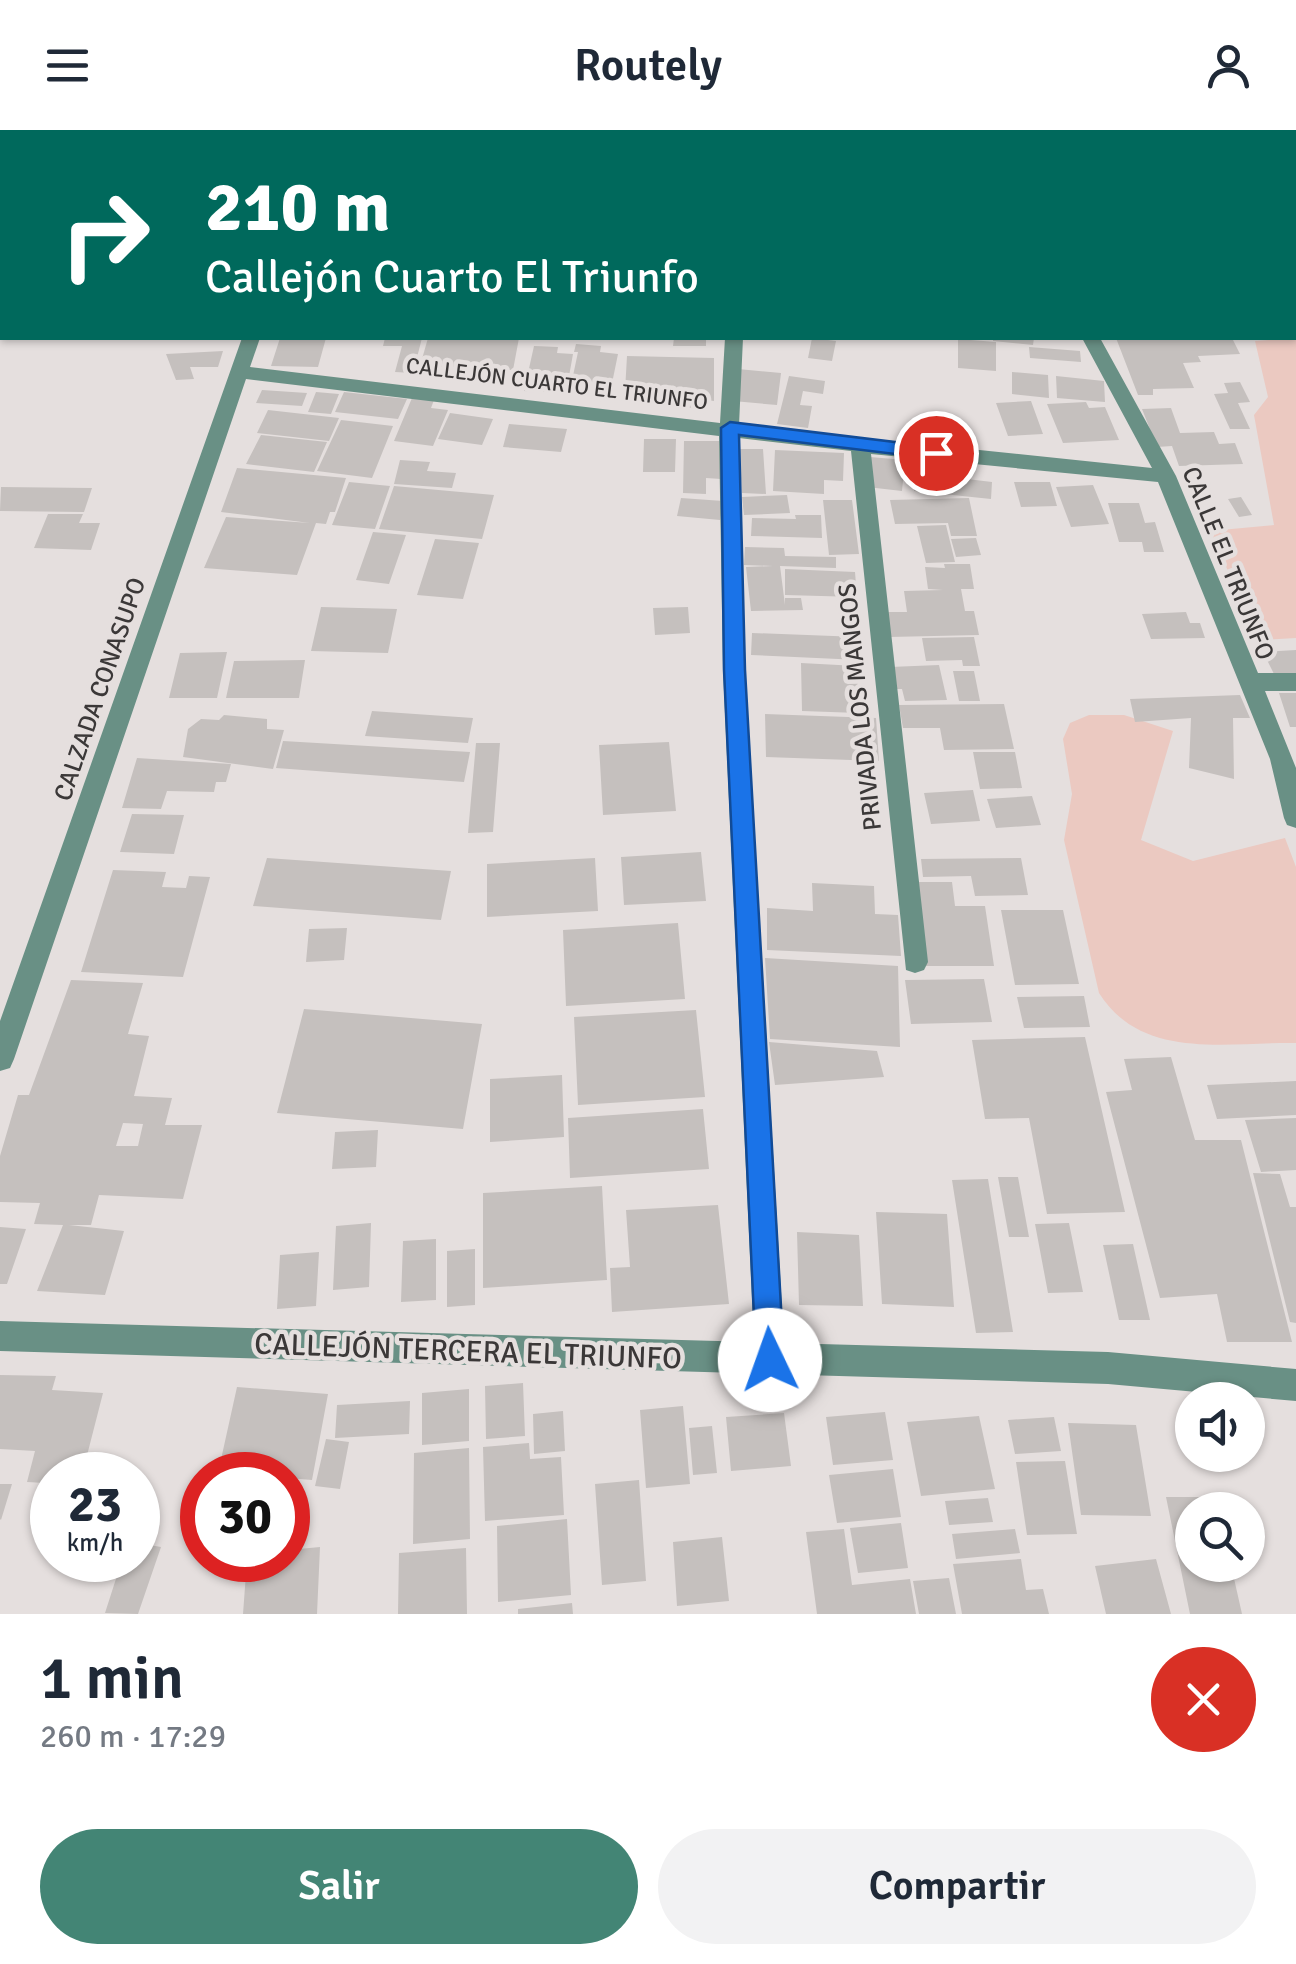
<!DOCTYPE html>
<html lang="es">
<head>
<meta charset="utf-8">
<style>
  body { margin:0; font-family:Signika,sans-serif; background:#f2f2f3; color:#1f2937; height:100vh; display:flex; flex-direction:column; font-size:38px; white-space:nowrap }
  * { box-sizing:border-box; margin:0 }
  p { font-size:32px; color:#747a83 }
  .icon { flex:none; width:55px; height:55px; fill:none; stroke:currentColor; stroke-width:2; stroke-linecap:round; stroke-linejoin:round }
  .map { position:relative; height:1484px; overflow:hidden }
  .side { display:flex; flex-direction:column; background:#fff; flex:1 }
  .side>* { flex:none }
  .hud { position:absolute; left:0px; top:0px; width:1298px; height:210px; box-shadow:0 2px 8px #0004; background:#00695c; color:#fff; overflow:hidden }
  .fabs { position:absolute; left:1175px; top:1252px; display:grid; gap:20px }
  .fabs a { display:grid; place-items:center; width:90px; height:90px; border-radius:50%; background:#fff; box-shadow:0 2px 8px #0004; font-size:50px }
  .speed { position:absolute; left:30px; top:1322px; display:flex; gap:20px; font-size:50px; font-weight:700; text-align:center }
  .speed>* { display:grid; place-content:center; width:130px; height:130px; border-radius:50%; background:#fff; box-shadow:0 2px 8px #0004; line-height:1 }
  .speed small { font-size:25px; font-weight:400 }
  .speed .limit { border:15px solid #d22; background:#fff; color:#111 }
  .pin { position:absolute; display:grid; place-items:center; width:85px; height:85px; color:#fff; margin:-42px; border:5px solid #fff; border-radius:50%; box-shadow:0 2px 10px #0007 }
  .me { position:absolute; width:110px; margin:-55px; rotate:357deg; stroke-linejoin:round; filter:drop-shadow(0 0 8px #0008) }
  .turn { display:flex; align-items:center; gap:35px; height:210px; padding:0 40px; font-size:45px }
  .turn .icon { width:130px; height:130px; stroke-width:2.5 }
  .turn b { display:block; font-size:70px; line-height:85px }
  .round { display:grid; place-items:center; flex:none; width:105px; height:105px; border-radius:52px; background:#f2f2f3 }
  .head { display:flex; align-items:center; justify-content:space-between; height:170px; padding:0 40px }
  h1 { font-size:60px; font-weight:600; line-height:75px }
  .action { display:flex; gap:20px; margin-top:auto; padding:20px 40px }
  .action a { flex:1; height:115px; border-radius:60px; background:#438575; color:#fff; font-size:40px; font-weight:600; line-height:115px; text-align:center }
  .action a+a { background:#f2f2f3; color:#1f2937 }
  header { display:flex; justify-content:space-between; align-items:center; height:130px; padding:0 40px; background:#fff; font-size:45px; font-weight:600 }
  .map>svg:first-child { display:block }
</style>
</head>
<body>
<header><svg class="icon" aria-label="menu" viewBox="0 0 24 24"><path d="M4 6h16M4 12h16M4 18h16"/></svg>Routely<svg class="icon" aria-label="person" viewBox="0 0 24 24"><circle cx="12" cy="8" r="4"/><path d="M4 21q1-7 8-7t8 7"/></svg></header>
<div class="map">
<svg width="1296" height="1484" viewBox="0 0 1296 1484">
  <rect width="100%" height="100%" fill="#e5dfde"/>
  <path fill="#ebc9c1" d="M1296 208V508L1259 510 1210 401 1274 395 1254 285 1268 267 1255 211Z
    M1089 585H1124L1173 601 1141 710 1193 731 1285 708 1296 737V913C1226 912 1142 931 1099 863L1064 710 1072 664 1063 609 1070 593Z"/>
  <path fill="#c5c0be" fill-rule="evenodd" d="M280 208H326L318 237 271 236Z
    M385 208H422L413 243 395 242 402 216H383Z
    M428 208H519L513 240 420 236Z
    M674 208H706V216H673Z
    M812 208 836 211 832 231 808 228Z
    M993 208H1034L1033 215 993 211Z
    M1116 208H1232L1240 224 1198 226 1201 232 1183 233 1194 258 1153 259V265H1138Z
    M958 209 996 212V241L958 238Z
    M576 214 601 216 600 222 618 224 610 263 570 260 578 222H574Z
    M534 216 558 217 557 223 573 224 566 263 524 261Z
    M1029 217 1080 221 1081 232 1030 228Z
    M223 221 218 237H190L194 249 176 250 166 224Z
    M627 226 714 228V271L706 270V278L658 277V262L625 261Z
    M738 239 781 243 777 275 733 271Z
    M1012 242 1048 245 1049 268 1012 264Z
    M789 246 825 251 823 264 803 261 800 275 812 276 808 298 777 294Z
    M1056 246 1104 251 1105 272 1057 268Z
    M1240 252 1250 272 1238 273 1250 299H1230L1214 264 1228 263 1224 253Z
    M262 260 307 263 302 276 256 273Z
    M316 262 339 264 331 284 308 282Z
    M344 262 407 269 398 289 335 282Z
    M412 268 434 270 431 278 448 280 433 316 394 311Z
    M1031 271 1043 304 1008 306 996 273Z
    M1086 272 1089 278 1105 277 1119 310 1063 313 1047 274Z
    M1171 278 1180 303 1214 302 1219 314 1235 313 1243 334 1179 336 1172 316 1157 317 1142 279Z
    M268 280 339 288 329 311 257 303Z
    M450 283 493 289 482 315 438 309Z
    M341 290 393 296 372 348 317 341Z
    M509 294 567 299 561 322 503 317Z
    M920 302H941L944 315H923Z
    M261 305 327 312 314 342 246 334Z
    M644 309H676L675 342H643Z
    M684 311H721V349L706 348V364L683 363Z
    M739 319H763L766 364 742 363Z
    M775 320 844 323 843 351 824 350V364L773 361Z
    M870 327 905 330 902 361 867 357Z
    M400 330 430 332 427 341 456 343 452 358 394 354Z
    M916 334 967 340V349L992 352 991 369 914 361Z
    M237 338 346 348 335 382H330L326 394 316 393 297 445 204 438 226 387 310 393 221 382Z
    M349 352 390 356 375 399 332 395Z
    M1014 352H1050L1057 376 1021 377Z
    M1093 355 1109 394 1071 397 1056 357Z
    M394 356 494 365 482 409 379 399Z
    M1 357 92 358 84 382 0 381Z
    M787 365 790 383 744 385 742 367Z
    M1241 367 1252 385 1239 387 1228 369Z
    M681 368 723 371 720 390 677 386Z
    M969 368 977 406H951L948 393 895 394 890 370Z
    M823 370H852L859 424 829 425Z
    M1108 373H1139L1145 393 1155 392 1164 422H1144L1142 412H1119Z
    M48 384H83L79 393H100L91 420 34 418Z
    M795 385H821L822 408 751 406 752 388 796 389Z
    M946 395 955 432 926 433 917 396Z
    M373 402 406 405 389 454 356 450Z
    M976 408 981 425 956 427 951 409Z
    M435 409 479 413 463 469 417 465Z
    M745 417 784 418 785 426 836 427V438L780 436 785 475V468H801L803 480 751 481 746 437 773 436 744 435Z
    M944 434H970L974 459H961L965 481H974L979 505 889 507 884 482H907L904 461 943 460 928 459 925 437 945 438Z
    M785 439 855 442 857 467 785 465Z
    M321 477 397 479 388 523 311 521Z
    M688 477 690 503 655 505 653 478Z
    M1186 482 1190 493H1200L1205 508 1151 509 1142 484Z
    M752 503 859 507 860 530 751 525Z
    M974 507 980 536H963L962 530 926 531 922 508Z
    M1296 520V548L1274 544 1263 522Z
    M227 522 217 568H169L180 523Z
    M305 530 299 568H226L234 531Z
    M801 533 857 536 859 583 802 581Z
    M939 535 947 570 905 571 902 559H895L890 537Z
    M953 541H974L980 571H959Z
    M1279 563H1296V597H1290Z
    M1240 565 1250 588H1233L1234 649 1189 638 1191 588 1135 592 1130 569Z
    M1004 574 1014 619 944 620 940 598H903L899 575Z
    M372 581 473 588 468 613 365 606Z
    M765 584 876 588 879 631 766 627Z
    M224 585 267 589V599L284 600 273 639 183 627 188 599 201 589 219 590Z
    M283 611 470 622 464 652 276 638Z
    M669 612 676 681 603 685 599 615Z
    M476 613H500L493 702 468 703Z
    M973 622H1015L1022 658 980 659Z
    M137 628 231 634 226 652H216L214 662 167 661 161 679 122 678Z
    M973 660 980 691 931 694 924 663Z
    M1032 666 1041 695 996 698 987 669Z
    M132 684 184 685 174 724 120 722Z
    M701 722 706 771 624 775 621 727Z
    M267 728 451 741 441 790 253 776Z
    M595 728 598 781 487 787V734Z
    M1021 728 1028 765 975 766 971 746 923 747 921 729Z
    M113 740 166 742 162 757 186 758 189 746 210 747 183 847 81 842Z
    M914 752H952L955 776H985L994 836H924Z
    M812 753 874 756 875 784 898 785 901 826 767 820V778L813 781Z
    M1001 780H1063L1079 854 1015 855Z
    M678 793 685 869 566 876 563 800Z
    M347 798 344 830 306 832 309 799Z
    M765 828 898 836 900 917 770 909Z
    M984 849 992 892 911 894 905 850Z
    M71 850 143 853 128 904 149 906 134 966 172 968 165 995H202L183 1069 99 1065 91 1095H69L124 1101 105 1165 37 1161 63 1095 34 1094 40 1073 0 1072V1026L18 965H29ZM123 993 143 994 138 1016H116Z
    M1084 866 1090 897 1024 898 1017 867Z
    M304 879 482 894 463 999 277 983Z
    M696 880 705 967 578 975 574 887Z
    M1085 907 1125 1082 1047 1084 1029 988 985 989 972 910Z
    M769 912 877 921 884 947 775 955Z
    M1171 927 1195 1010H1241L1292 1212H1227L1217 1164 1160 1168 1106 962 1132 960 1124 929Z
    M562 945 564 1007 490 1012V949Z
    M1296 951V985L1217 989 1207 955Z
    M703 979 709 1039 570 1048 568 988Z
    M1296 988V1040L1261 1042 1245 990Z
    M378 1000 376 1037 332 1039 335 1002Z
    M1253 1043 1280 1044 1290 1077H1296V1193L1290 1192Z
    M998 1047H1018L1029 1107H1009Z
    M988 1049 1013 1202 976 1203 952 1050Z
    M602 1056 607 1150 483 1158V1063Z
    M718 1075 729 1174 612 1182 610 1138 630 1137 626 1080Z
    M876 1082 947 1084 954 1177 882 1174Z
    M371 1093 369 1157 333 1160 336 1096Z
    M1069 1093 1083 1162 1048 1163 1035 1094Z
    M0 1097 26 1099 7 1154H0Z
    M797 1102 859 1105 863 1176 799 1175Z
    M436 1109V1170L401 1172 403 1111Z
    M1133 1114 1150 1190H1119L1103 1115Z
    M475 1119V1175L447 1177V1121Z
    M319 1122 316 1176 277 1179 280 1125Z
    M0 1245 56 1246 52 1260 103 1263 82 1345H52V1386L36 1385 45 1353 27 1352 35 1321 0 1319Z
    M523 1253 525 1306 486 1309 485 1256Z
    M237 1257 328 1264 312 1350 288 1348V1345L218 1343Z
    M469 1259V1311L422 1315V1263Z
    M410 1271 409 1304 335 1308 337 1275Z
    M683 1276 690 1354 646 1358 640 1280Z
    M563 1281 565 1321 534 1324 533 1284Z
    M885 1282 893 1330 833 1335 826 1287Z
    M784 1283 791 1336 731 1341 726 1287Z
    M979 1286 995 1359 921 1366 907 1292Z
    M1054 1287 1061 1321 1015 1324 1008 1290Z
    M1068 1293 1136 1295 1151 1386 1081 1385Z
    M712 1296 717 1343 693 1345 689 1298Z
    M326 1309 349 1312 340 1359 315 1356Z
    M529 1313 530 1329 561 1327 564 1385 485 1391 483 1317Z
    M469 1318 470 1409 413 1414 414 1323Z
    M1065 1331 1077 1404 1027 1405 1016 1332Z
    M893 1339 901 1387 837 1393 829 1345Z
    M639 1350 646 1451 602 1455 595 1354Z
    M0 1354H12L1 1390 0 1389Z
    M1166 1367H1216L1219 1380H1192V1435H1231L1242 1484H1190Z
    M988 1368 993 1392 949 1395 945 1371Z
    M567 1389 571 1465 498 1472 497 1396Z
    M901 1393 908 1438 858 1443 850 1398Z
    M844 1399 852 1455 910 1449 916 1484H817L806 1402Z
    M1015 1399 1020 1423 956 1429 952 1404Z
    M722 1407 729 1471 677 1476 673 1412Z
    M138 1413 161 1417 138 1484 105 1483 122 1430H138Z
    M320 1417 317 1484H243L247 1430H288V1420Z
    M466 1418 467 1484H398L399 1423Z
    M1021 1429 1026 1460 1043 1459 1049 1484H962L953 1434Z
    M1156 1429 1171 1484H1106L1095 1436Z
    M949 1448 956 1484H919L913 1451Z
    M572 1473 573 1484H518V1479Z"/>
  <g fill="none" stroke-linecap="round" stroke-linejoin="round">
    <path fill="#699085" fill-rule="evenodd" d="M285 0H304L305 2H287Z
      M914 0H988L989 2H916Z
      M995 0H1096L994 2Z
      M0 166H2V176H0Z
      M242 208H260L250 237 720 293 725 208H743L739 295 1152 338 1082 208H1100L1176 346 1258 543H1296V561H1265L1296 638V698L1287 695 1284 688 1270 629 1158 352 871 324 928 832 924 840 915 843 906 840 851 321 739 308 745 540 784 1213 1108 1222 1296 1239V1271L1108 1254 0 1221V1191L754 1212 723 540 719 306 246 249 14 929 10 938 0 941V891Z"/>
  </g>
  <path fill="#1a73e8" stroke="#114b97" stroke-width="2.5" d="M730 292 936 317 946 323 936 329 739 305 745 540 784 1230 780 1240 770 1245 760 1240 756 1230 724 540 721 298Z"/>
  <g text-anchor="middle" stroke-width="9" stroke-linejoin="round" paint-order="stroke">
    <g font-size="22" fill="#3b3838" stroke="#e5dfde">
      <text transform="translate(557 253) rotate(7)" y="8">CALLEJÓN CUARTO EL TRIUNFO</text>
    </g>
    <g font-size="25" fill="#3b3838" stroke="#e5dfde">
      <text transform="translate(1229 433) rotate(68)" y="9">CALLE EL TRIUNFO</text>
      <text transform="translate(99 559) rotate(-71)" y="9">CALZADA CONASUPO</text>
      <text transform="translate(859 577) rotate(-96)" y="9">PRIVADA LOS MANGOS</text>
    </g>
    <g font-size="30" fill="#3b3838" stroke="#e5dfde">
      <text transform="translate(468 1221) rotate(2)" y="10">CALLEJÓN TERCERA EL TRIUNFO</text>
    </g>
  </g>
</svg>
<div class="fabs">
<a><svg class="icon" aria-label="sound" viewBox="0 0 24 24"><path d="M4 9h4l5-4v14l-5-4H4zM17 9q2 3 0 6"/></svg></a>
<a><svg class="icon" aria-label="search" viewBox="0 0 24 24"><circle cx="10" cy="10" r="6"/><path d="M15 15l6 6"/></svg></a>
</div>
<div class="speed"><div>23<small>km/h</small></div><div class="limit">30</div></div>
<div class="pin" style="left:936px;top:323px;background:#d93025"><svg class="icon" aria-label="arrive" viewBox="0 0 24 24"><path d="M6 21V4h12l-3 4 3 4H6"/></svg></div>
<svg class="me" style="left:770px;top:1230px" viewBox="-20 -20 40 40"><circle r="19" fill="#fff"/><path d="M0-13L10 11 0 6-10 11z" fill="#1a73e8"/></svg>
<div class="hud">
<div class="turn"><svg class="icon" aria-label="right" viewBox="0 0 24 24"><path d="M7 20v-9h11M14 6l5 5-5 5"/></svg><div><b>210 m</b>Callejón Cuarto El Triunfo</div></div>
</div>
</div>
<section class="side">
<div class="head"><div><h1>1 min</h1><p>260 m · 17:29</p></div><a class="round" style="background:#d93025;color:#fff"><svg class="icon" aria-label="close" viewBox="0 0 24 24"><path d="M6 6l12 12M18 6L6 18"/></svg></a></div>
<div class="action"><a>Salir</a><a>Compartir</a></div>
</section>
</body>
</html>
